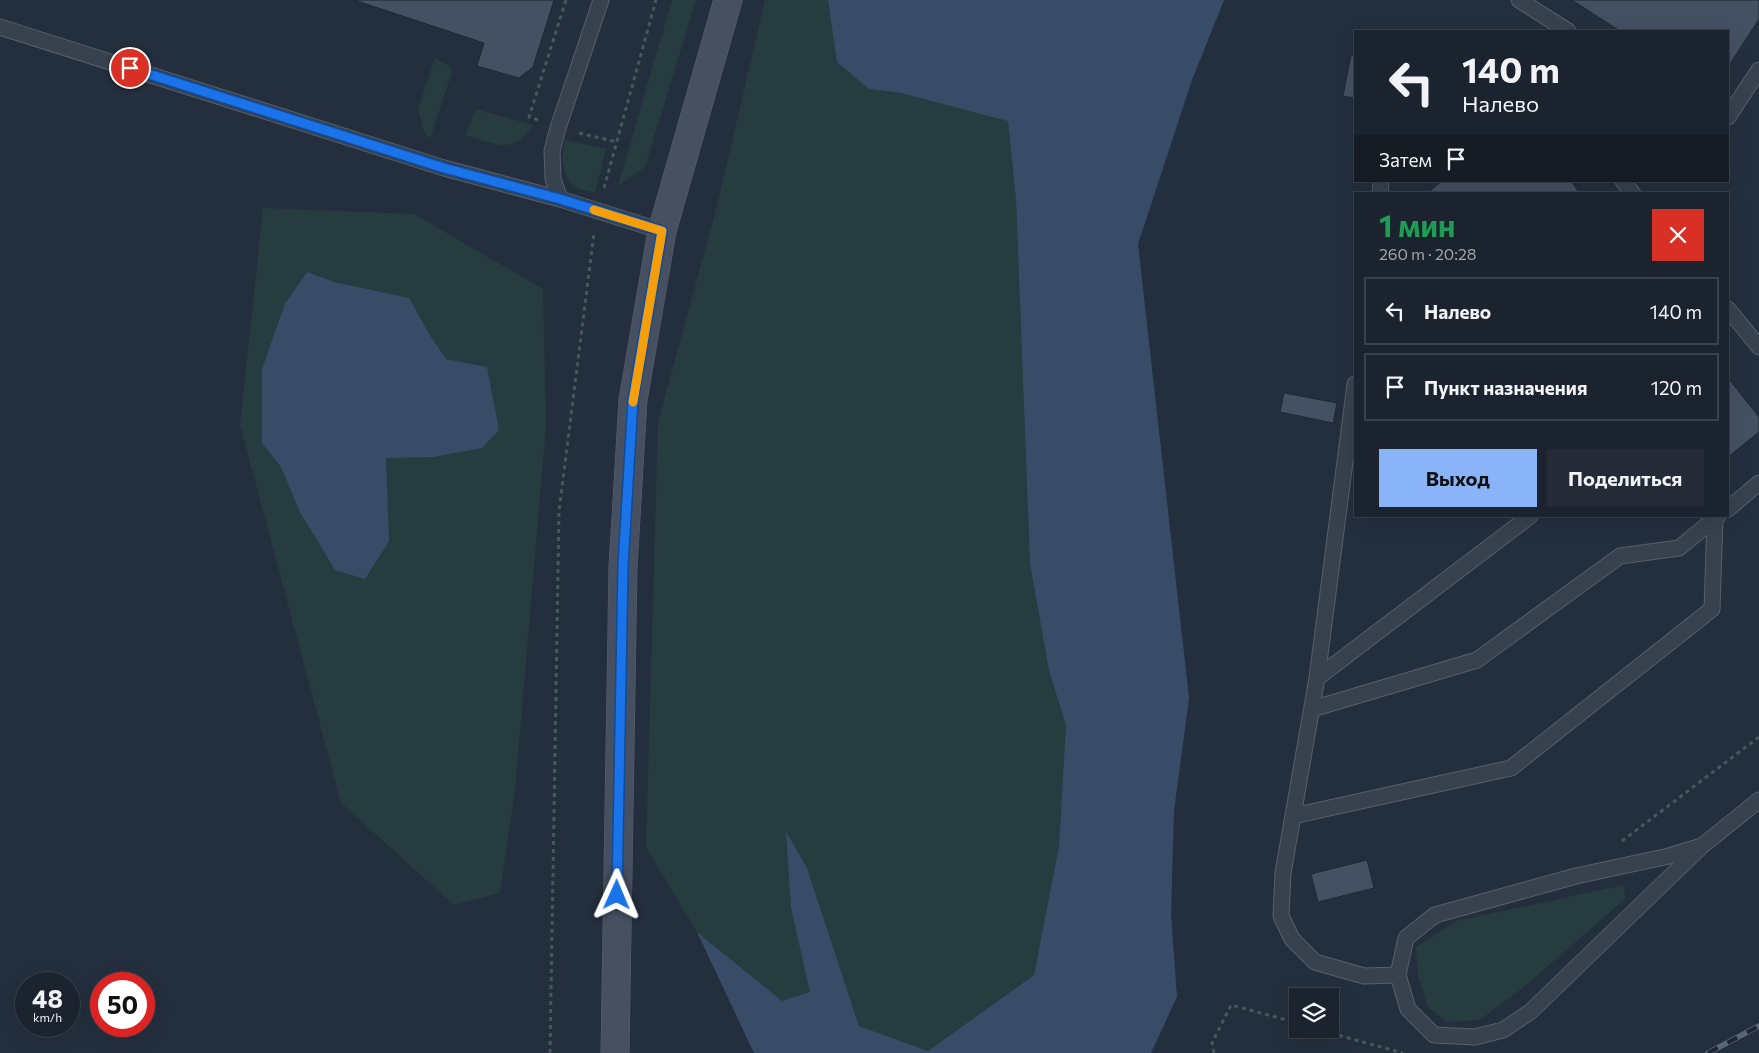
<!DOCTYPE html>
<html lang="ru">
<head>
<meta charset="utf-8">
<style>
  body { margin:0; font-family:Commissioner,sans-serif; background:#242b36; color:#f1f3f6; height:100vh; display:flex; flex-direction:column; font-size:19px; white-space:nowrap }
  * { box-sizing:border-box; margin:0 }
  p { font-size:16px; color:#a0a4aa }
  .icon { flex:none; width:28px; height:28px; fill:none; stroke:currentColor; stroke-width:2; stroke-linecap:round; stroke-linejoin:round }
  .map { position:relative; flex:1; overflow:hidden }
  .details { position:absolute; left:1354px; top:192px; width:375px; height:325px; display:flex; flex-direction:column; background:#1b232e; border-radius:0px; box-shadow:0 5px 20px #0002,0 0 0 1px #39404a }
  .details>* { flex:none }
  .guide { position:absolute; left:1354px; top:30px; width:375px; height:152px; border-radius:0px; box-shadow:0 5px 20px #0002,0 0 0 1px #39404a; background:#1b232e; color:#f1f3f6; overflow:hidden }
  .fabs { position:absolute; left:1289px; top:988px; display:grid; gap:10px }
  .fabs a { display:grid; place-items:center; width:50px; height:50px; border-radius:0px; background:#1b232e; box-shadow:0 5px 20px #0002,0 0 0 1px #39404a; font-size:25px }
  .speed { position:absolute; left:15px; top:972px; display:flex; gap:10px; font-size:25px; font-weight:700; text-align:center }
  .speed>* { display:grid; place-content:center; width:65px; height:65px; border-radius:50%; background:#1b232e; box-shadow:0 5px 20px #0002,0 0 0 1px #39404a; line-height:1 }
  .speed small { font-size:12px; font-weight:400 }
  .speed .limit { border:8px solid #d22; background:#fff; color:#111 }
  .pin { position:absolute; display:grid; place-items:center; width:42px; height:42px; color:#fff; margin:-21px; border:2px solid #fff; border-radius:50%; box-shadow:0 1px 5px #0007 }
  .me { position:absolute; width:55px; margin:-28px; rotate:1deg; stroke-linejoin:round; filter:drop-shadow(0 0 4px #0008) }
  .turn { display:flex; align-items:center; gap:18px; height:105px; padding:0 25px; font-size:22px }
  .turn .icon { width:65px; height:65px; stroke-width:2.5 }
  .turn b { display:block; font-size:35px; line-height:42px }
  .then { display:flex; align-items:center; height:48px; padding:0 25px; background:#0003; gap:10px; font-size:19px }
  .round { display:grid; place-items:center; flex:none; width:52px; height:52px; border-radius:0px; background:#242b36 }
  .head { display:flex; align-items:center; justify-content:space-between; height:85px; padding:0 25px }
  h1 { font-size:30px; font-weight:700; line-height:38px; color:#1e9e55 }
  .cta { display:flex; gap:10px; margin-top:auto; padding:10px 25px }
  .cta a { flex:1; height:58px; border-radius:0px; background:#8ab4f8; color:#111; font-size:20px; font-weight:700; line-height:58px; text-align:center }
  .cta a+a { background:#242b36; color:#f1f3f6 }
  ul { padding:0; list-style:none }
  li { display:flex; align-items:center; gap:15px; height:68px; margin:0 10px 8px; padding:0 15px; border:2px solid #39404a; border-radius:0px }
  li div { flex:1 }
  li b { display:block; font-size:19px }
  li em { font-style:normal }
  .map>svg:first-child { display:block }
</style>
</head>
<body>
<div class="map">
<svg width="1759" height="1053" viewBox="0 0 1759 1053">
  <rect width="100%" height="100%" fill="#242f3e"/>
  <path fill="#263c3f" d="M672 0H696L645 167 618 186Z
    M765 0H828V4L869 89 901 93 1008 120 1016 199 1030 564 1049 671 1066 725 1059 846 1034 975 928 1051 859 1026 807 868 787 832 791 908 811 992 782 1002 697 932 646 847 658 422 717 206Z
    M435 58 448 65 452 72 430 139 424 132 418 109Z
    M476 109 533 125C514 156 494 144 465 135Z
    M565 140 606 149 595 193C588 191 578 190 573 185 560 174 562 154 565 140Z
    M263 208 414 214 543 289 546 426 515 791 500 893 454 905 341 803 240 425Z
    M1624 885 1625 899 1525 986 1480 1020 1447 1022 1428 1007 1418 976 1416 947 1456 921Z"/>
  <path fill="#394c67" d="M828 0H1224L1192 80 1138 244 1189 698 1174 811 1171 915 1177 997 1151 1053H754L697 932 782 1001 810 992 791 908 786 831 807 868 859 1026 928 1051 1034 975 1059 846 1066 725 1049 671 1030 564 1016 199 1008 121 901 93 869 89 837 62Z
    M307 272 334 282 409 298 431 337 446 359 487 367 499 430 482 448 433 457 386 458 389 541 365 579 335 570 300 512 281 467 262 443V369L285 304Z"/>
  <path fill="#455162" stroke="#1f2835" d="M354 0H554L533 67 519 78 477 66 484 43Z
    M1572 0H1759V19L1728 67V31H1620Z
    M1351 55 1355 56V98L1343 96Z
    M1442 181H1571L1580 194H1426Z
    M1728 378 1759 417V432L1728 457Z
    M1284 393 1337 403 1333 423 1280 412Z
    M1367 860 1374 888 1318 902 1311 874Z"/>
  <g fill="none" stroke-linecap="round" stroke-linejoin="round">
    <g stroke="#565f6c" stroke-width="17">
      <path id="service" d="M601 0 558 128 552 151 553 179 560 199 662 231
        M1519 0 1568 31
        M0 27 444 168 560 199
        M1728 117 1759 70
        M1623 181 1633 194
        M1380 194 1381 181
        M1728 309 1759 347
        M1355 384 1317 678 1283 873 1281 916 1292 939 1315 962 1364 976 1398 975
        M1728 509 1759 483
        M1317 678 1530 516
        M1312 709 1477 660 1620 556 1679 548 1718 516
        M1293 816 1511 768 1712 609 1715 519
        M1702 846 1669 856 1576 876 1435 915 1406 938 1398 975 1408 1009 1434 1035 1475 1037 1503 1030 1530 1012 1702 846 1759 800"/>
    </g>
    <g stroke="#565f6c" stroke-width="29">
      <path id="secondary" d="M615 1053 623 567 633 400 662 231 728 0"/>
    </g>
    <path stroke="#44595c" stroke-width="3" stroke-dasharray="4 4" stroke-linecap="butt" d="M538 120 529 117 566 0
      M579 133 617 142
      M604 188 656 0
      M1622 841 1759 737
      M1316 1029 1403 1053
      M550 1053 559 511 594 233
      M1214 1053 1212 1043 1231 1005 1298 1023"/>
    <use href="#service" stroke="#38414e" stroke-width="15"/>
    <use href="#secondary" stroke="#465061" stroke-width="28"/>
    <g stroke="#5a6575" stroke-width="5.5">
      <path id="rail" d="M1708 1053 1759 1026"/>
    </g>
    <use href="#rail" stroke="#1d2633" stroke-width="4" stroke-dasharray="11" stroke-linecap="butt"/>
  </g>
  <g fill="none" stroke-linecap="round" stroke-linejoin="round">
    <g stroke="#114b97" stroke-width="12">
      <path id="route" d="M130 68 444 168 560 199 662 231 633 400 623 566 617 895"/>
    </g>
    <use href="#route" stroke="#1a73e8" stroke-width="9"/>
    <path stroke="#f59e0b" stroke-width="9" d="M594 210 662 231 633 402"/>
  </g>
</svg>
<div class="fabs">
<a><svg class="icon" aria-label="layers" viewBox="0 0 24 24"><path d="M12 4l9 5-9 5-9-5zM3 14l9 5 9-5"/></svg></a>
</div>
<div class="speed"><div>48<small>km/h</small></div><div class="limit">50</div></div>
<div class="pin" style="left:130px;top:68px;background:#d93025"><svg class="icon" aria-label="arrive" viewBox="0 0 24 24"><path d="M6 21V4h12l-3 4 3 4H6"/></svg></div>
<svg class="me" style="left:617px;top:895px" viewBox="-20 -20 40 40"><path d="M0-17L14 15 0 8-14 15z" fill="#1a73e8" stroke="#fff" stroke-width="4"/></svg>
<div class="guide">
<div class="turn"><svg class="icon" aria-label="left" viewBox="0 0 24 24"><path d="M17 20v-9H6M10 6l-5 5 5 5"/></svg><div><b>140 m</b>Налево</div></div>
<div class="then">Затем<svg class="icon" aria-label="arrive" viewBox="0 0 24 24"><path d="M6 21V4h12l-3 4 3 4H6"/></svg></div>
</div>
<section class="details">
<div class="head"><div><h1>1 мин</h1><p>260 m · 20:28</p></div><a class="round" style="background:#d93025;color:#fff"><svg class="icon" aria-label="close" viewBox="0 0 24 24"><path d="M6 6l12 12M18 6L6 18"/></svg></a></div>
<ul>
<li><svg class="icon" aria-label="left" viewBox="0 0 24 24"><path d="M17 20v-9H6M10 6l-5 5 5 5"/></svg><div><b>Налево</b></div><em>140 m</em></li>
<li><svg class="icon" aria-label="arrive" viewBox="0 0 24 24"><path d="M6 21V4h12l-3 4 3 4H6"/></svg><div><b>Пункт назначения</b></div><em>120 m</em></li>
</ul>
<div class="cta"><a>Выход</a><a>Поделиться</a></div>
</section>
</div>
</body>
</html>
